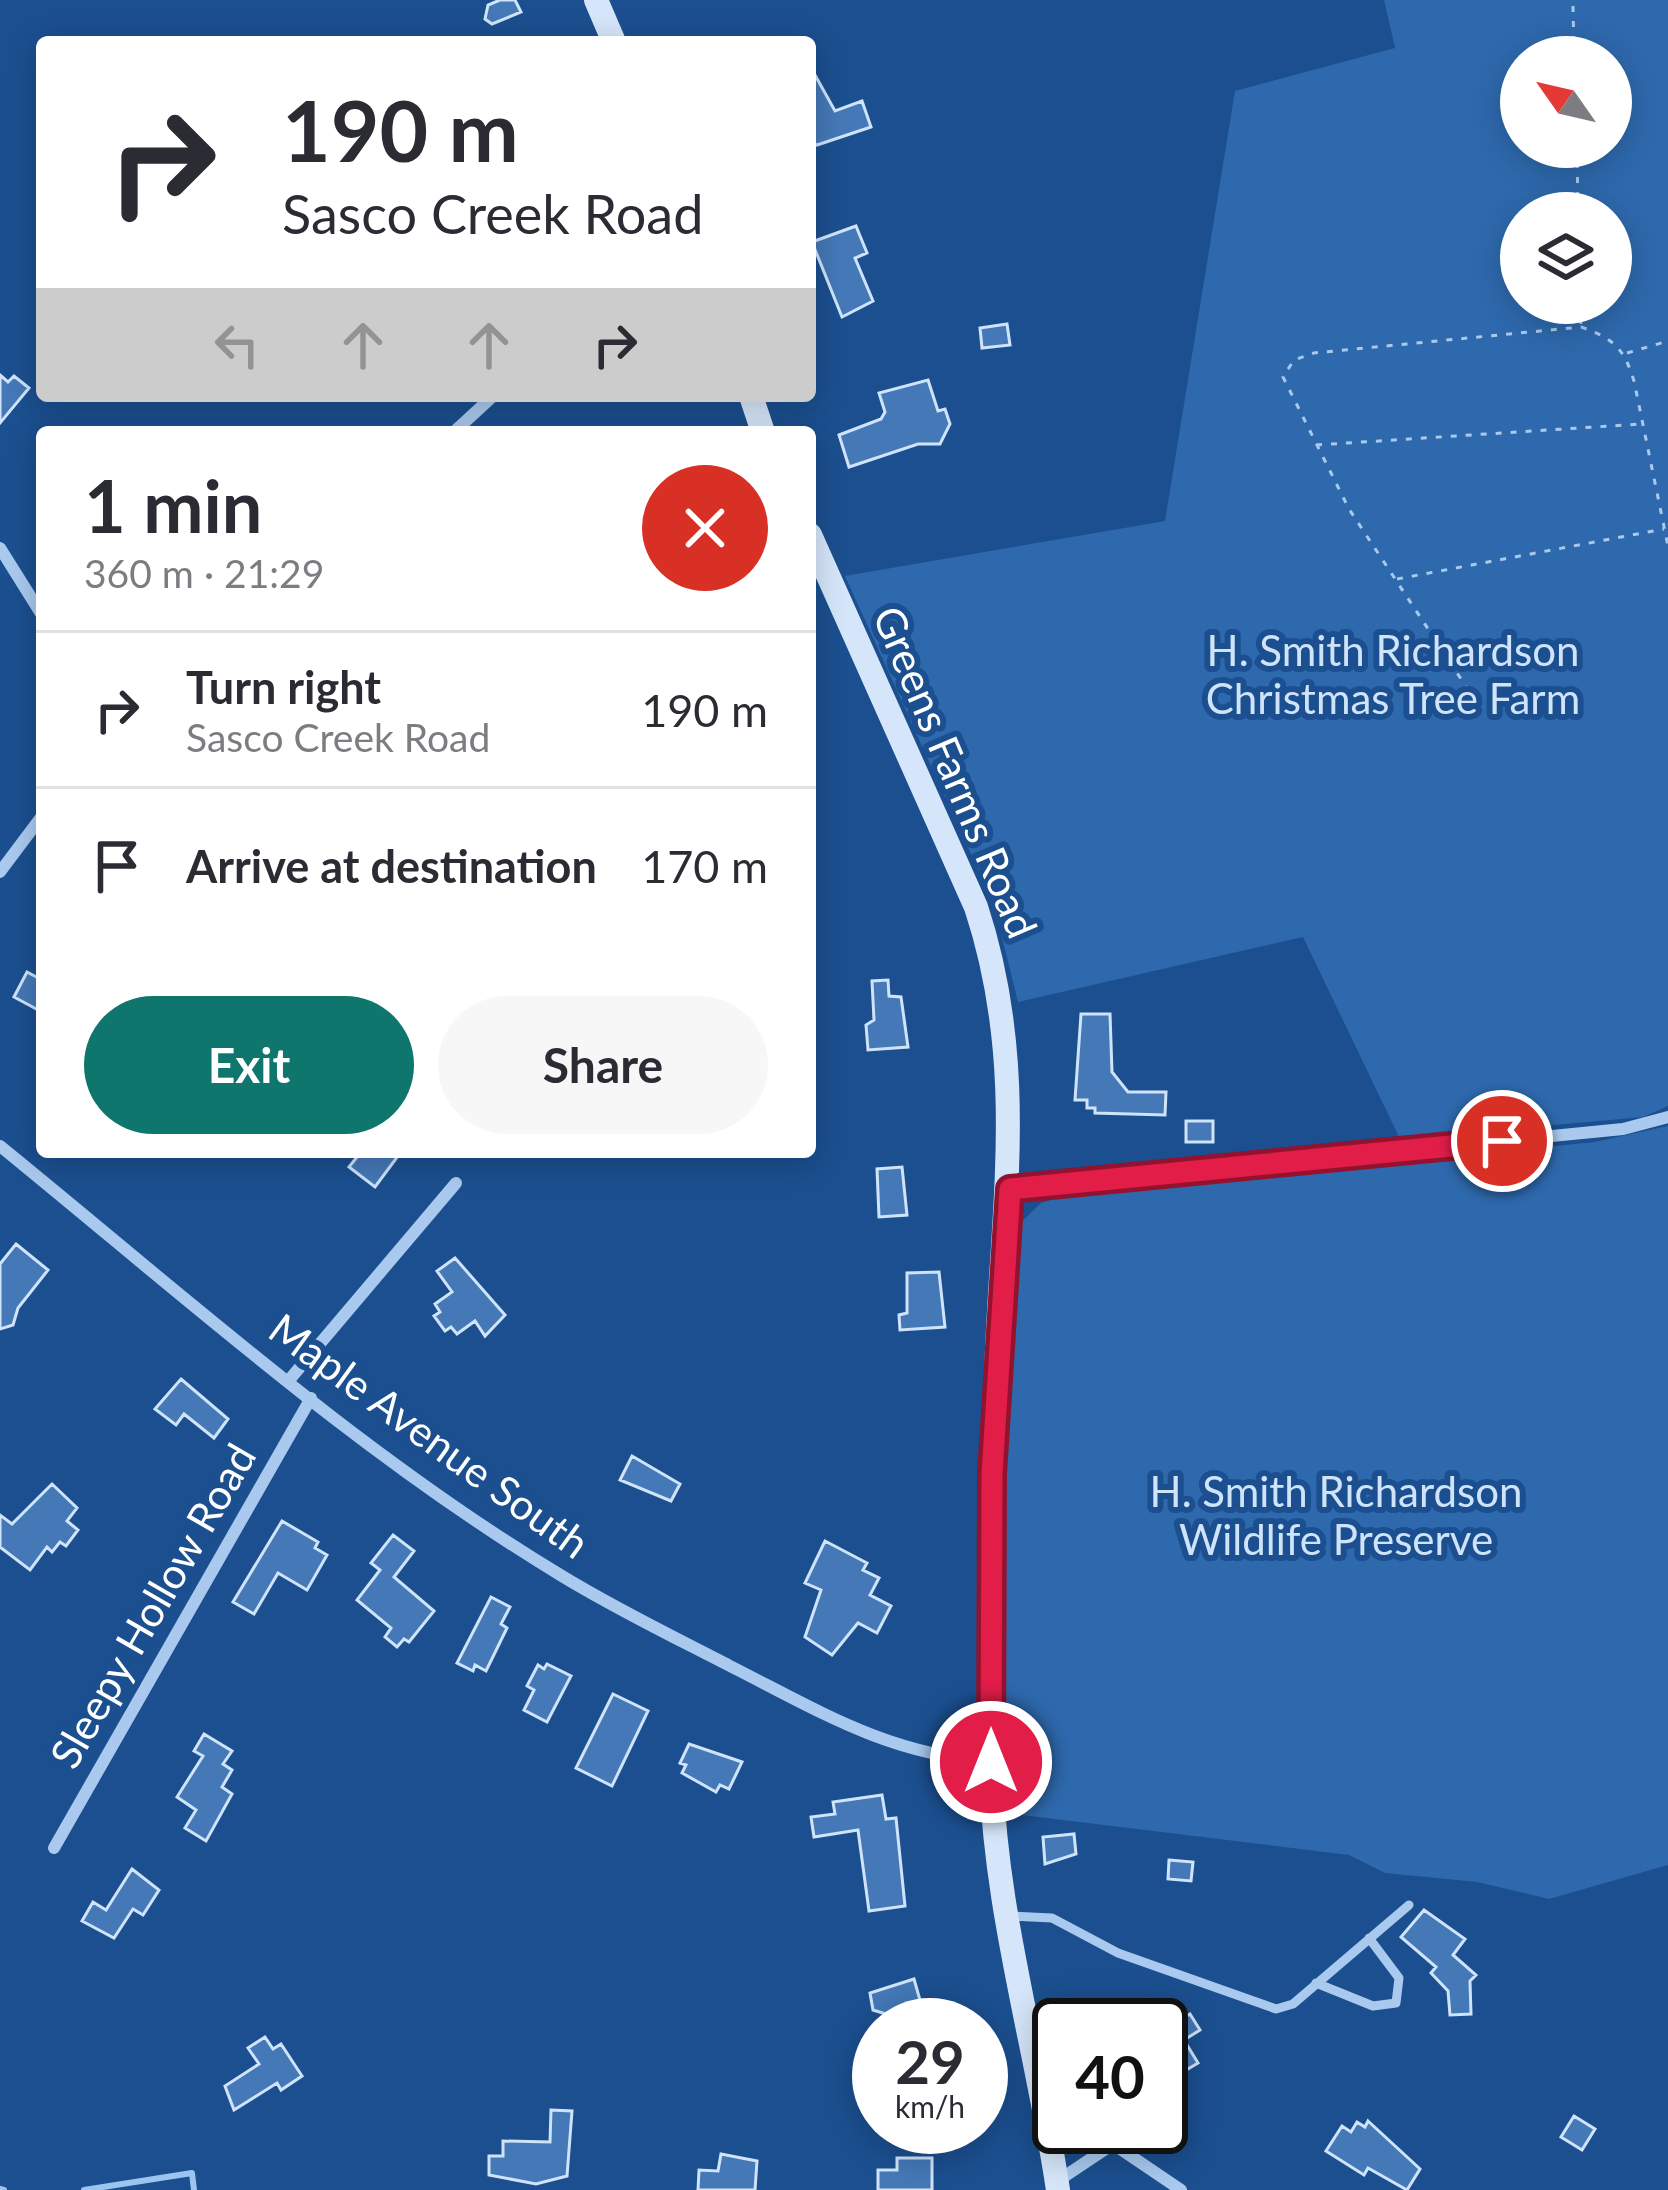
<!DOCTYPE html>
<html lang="en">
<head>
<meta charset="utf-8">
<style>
  body { margin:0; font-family:Lato,sans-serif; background:#f7f7f7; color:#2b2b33; height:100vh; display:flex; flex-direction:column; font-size:45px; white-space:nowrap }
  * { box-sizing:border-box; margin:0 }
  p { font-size:39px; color:#7c7c81 }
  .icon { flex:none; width:66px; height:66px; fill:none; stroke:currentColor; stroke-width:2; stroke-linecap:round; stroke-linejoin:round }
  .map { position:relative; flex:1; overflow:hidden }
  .details { position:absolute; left:36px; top:426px; width:780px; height:732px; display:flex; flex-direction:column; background:#fff; border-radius:12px; box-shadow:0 6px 30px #0003 }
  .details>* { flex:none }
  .hud { position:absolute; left:36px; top:36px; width:780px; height:366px; border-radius:12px; box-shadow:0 6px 30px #0003; background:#fff; color:#2b2b33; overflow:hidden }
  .needle { width:78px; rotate:304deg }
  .controls { position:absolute; left:1500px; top:36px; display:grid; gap:24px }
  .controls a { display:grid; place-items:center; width:132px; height:132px; border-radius:50%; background:#fff; box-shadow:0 6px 30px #0003; font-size:60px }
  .speed { position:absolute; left:852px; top:1998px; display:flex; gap:24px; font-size:60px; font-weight:700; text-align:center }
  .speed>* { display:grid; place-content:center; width:156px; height:156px; border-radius:50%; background:#fff; box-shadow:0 6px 30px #0003; line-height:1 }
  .speed small { font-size:30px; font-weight:400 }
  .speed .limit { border:6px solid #111; border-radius:18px; background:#fff; color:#111 }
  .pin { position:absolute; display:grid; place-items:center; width:102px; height:102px; color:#fff; margin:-51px; border:6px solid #fff; border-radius:50%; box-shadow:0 3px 12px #0007 }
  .me { position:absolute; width:132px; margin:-66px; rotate:0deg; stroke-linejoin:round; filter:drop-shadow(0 0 9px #0008) }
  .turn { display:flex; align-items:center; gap:42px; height:252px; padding:0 48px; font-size:54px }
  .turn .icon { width:156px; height:156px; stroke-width:2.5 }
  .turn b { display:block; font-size:84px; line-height:102px }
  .lanes { display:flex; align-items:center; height:114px; padding:0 48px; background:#0003; justify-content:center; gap:60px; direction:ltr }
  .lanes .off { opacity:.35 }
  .round { display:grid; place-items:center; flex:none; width:126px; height:126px; border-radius:63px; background:#f7f7f7 }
  .headline { display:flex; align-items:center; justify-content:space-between; height:204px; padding:0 48px }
  h1 { font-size:72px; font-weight:700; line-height:90px }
  .button { display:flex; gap:24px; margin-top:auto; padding:24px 48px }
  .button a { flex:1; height:138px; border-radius:72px; background:#0f766e; color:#fff; font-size:48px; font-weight:700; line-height:138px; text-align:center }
  .button a+a { background:#f7f7f7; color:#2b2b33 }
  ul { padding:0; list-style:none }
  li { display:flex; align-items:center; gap:36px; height:156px; padding:0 48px; border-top:3px solid #e1e1e2 }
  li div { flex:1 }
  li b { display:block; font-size:45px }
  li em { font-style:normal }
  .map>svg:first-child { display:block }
</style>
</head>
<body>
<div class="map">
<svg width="1668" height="2190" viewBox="0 0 1668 2190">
  <rect width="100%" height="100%" fill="#1b4f8f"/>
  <path fill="#2e69ad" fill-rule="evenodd" d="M1384 0H1668V1106L1643 1117 1400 1139 1303 937 1018 1002 994 905 845 576 1165 521 1235 91 1395 48ZM1521 57H1611V147H1521ZM1521 213H1611V303H1521Z
    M1668 1126V1865L1549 1899 1477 1882 1385 1873 1349 1855 1006 1813 1003 1477 1018 1225 1041 1203 1070 1194 1595 1142Z"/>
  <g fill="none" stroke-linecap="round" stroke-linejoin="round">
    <path stroke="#9cc4f0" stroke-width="6" d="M0 2189 4 2190
      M84 2190 192 2173 194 2190"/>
  </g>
  <path fill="#4478b7" stroke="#cfe3fa" stroke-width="3" d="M500 0H515L521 12 492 24 485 19 488 5Z
    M810 66 835 111 862 101 871 127 817 145 810 141Z
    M856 226 867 253 855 258 873 301 842 317 812 242Z
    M1007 324 1010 345 982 348 980 328Z
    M0 375 8 382 14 376 29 388 0 423Z
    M928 380 938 411 945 409 950 424 940 444H918L849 467 839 435 881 419 885 412 879 393Z
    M27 972 42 980V1012L14 997Z
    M888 980 889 996 901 997 908 1047 868 1050 866 1025 874 1020 872 981Z
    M1081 1014H1110L1112 1072 1128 1092H1166L1165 1115 1095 1113V1108H1087V1100H1075Z
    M1186 1121H1213V1142H1186Z
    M361 1152H401L375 1187 349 1167Z
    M902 1167 907 1215 879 1217 877 1169Z
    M16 1244 48 1270 18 1308 13 1325 0 1329V1264Z
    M455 1258 505 1315 485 1336 475 1321 457 1334 451 1327 445 1331 434 1316 440 1312 435 1304 452 1292 437 1271Z
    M939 1272 945 1327 900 1330 899 1315 907 1313V1273Z
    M181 1379 228 1419 214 1438 184 1414 176 1425 155 1409Z
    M632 1456 680 1484 671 1501 620 1480Z
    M52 1484 77 1508 67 1521 78 1530 66 1546 60 1542 52 1552 47 1547 30 1570 0 1547V1515L12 1524Z
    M282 1521 318 1542 315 1548 327 1555 307 1590 278 1573 254 1614 233 1602Z
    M393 1535 414 1551 394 1577 434 1611 409 1642 404 1639 397 1647 385 1637 391 1628 357 1600 380 1570 371 1563Z
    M825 1541 867 1563 863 1570 879 1578 870 1595 891 1606 877 1633 858 1623 832 1655 805 1637 821 1590 805 1583Z
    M491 1597 510 1607 501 1624 507 1628 486 1671 475 1665 473 1671 457 1663Z
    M547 1664 571 1676 547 1722 524 1710 534 1690 527 1686 538 1665 544 1669Z
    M613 1694 648 1711 612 1786 576 1768Z
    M204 1734 232 1751 223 1764 232 1770 222 1787 232 1794 206 1841 185 1828 196 1810 177 1797 203 1756 194 1751Z
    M689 1744 742 1762 729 1789 720 1785 716 1792 682 1773 686 1765 680 1763Z
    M882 1795 886 1819 896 1818 905 1906 869 1911 858 1830 814 1837 811 1817 835 1814 833 1802Z
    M1074 1834 1076 1854 1045 1864 1043 1837Z
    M1169 1860 1193 1862 1191 1881 1168 1879Z
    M132 1869 159 1890 143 1915 133 1909 114 1938 82 1921 93 1902 106 1910Z
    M1424 1910 1465 1939 1453 1955 1476 1975 1470 1981 1471 2014 1450 2015 1448 1991 1431 1973 1436 1967 1401 1937Z
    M914 1979 927 2025H891L889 2015 873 2010 870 1993Z
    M1161 2001 1175 2023 1190 2014 1200 2030 1184 2040 1198 2063 1161 2085V2025H1151L1145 2015Z
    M265 2037 273 2049 281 2044 302 2076 281 2090 277 2083 234 2110 225 2086 259 2064 248 2048Z
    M551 2110 572 2111 567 2176 536 2184 489 2175V2156H503V2141L550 2142Z
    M1574 2116 1595 2129 1582 2150 1561 2137Z
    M1368 2121 1420 2169 1407 2190 1368 2168 1364 2175 1326 2151 1342 2126 1351 2132 1357 2122 1365 2127Z
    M721 2154 757 2161 755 2190H698L699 2170 718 2171Z
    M897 2158H932V2190H878V2170H897Z"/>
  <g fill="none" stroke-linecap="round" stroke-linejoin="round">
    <path stroke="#a9c9ee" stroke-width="3" stroke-dasharray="6 9" stroke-linecap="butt" d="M1573 6 1574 57
      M1577 147 1578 213
      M1580 303 1581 325
      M1627 353 1668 341
      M1316 445 1641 424
      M1397 579 1664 529
      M1469 691 1349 509 1283 377 1294 360 1314 353 1581 327C1613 338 1624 348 1634 381L1668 546"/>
    <path stroke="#a9c9ee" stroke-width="9" d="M1009 1916 1052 1918 1118 1953 1276 2009 1293 2004 1409 1905
      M1316 1983 1373 2006 1396 2003 1399 1978 1369 1938"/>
    <path stroke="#a9c9ee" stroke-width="12" d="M454 432 493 396
      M0 548 42 615
      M0 872 42 816
      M0 1146C182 1294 361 1455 562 1576 616 1609 674 1637 730 1666 821 1712 887 1754 991 1762
      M1009 1189 1623 1129 1668 1117
      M290 1379 456 1183
      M54 1848 311 1398
      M1088 2127 1181 2190
      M1059 2180 1113 2144"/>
    <path stroke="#d6e6fa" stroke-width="24" d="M596 0 614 42
      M751 396 763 432
      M810 535 976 907C1026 1059 1004 1193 997 1349 991 1485 989 1622 991 1759 992 1903 1037 2047 1058 2190"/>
  </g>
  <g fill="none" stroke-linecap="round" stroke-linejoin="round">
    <g stroke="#92132f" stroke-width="30">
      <path id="route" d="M991 1762 992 1474 1010 1189 1502 1141"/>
    </g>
    <use href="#route" stroke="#e11d48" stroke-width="21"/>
  </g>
  <g text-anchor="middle" stroke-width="12" stroke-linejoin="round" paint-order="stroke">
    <g font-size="42" fill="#cfe3fa" stroke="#1b4f8f">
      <text x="1393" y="666">H. Smith Richardson<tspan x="1393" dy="48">Christmas Tree Farm</tspan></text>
      <text x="1336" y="1507">H. Smith Richardson<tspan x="1336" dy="48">Wildlife Preserve</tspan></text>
    </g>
    <g font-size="42" fill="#fff" stroke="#1b4f8f">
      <text transform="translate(955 772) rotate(67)" y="15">Greens Farms Road</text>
      <text transform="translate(429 1436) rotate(36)" y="15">Maple Avenue South</text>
      <text transform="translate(153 1606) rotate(-60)" y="15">Sleepy Hollow Road</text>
    </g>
  </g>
</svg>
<div class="controls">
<a><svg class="needle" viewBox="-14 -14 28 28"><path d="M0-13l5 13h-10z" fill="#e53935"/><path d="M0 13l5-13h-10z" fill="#7c7c81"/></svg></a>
<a><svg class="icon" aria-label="layers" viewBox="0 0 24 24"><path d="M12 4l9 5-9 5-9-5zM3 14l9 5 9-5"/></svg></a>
</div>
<div class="speed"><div>29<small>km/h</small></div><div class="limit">40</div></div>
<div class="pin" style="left:1502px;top:1141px;background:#d93025"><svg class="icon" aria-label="arrive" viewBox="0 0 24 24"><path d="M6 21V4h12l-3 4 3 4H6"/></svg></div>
<svg class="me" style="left:991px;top:1762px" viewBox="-20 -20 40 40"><circle r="17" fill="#e11d48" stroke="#fff" stroke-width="3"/><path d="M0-11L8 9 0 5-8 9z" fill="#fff"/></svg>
<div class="hud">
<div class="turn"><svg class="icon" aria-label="right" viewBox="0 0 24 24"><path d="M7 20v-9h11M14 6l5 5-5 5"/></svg><div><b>190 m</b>Sasco Creek Road</div></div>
<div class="lanes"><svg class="icon off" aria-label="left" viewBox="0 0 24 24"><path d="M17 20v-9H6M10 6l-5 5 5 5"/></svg><svg class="icon off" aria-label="ahead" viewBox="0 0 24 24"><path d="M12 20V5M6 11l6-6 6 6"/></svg><svg class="icon off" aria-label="ahead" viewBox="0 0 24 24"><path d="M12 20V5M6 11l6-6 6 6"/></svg><svg class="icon" aria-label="right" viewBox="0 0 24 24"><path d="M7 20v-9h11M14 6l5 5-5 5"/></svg></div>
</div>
<section class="details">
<div class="headline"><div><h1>1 min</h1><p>360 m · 21:29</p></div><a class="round" style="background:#d93025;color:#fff"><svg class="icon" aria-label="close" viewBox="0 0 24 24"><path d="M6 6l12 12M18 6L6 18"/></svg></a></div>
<ul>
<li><svg class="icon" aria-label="right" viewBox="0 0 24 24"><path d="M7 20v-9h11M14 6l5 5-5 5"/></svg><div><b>Turn right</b><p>Sasco Creek Road</p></div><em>190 m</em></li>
<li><svg class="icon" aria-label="arrive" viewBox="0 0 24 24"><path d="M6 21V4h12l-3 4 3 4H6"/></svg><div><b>Arrive at destination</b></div><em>170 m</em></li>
</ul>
<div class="button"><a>Exit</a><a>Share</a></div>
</section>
</div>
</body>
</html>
